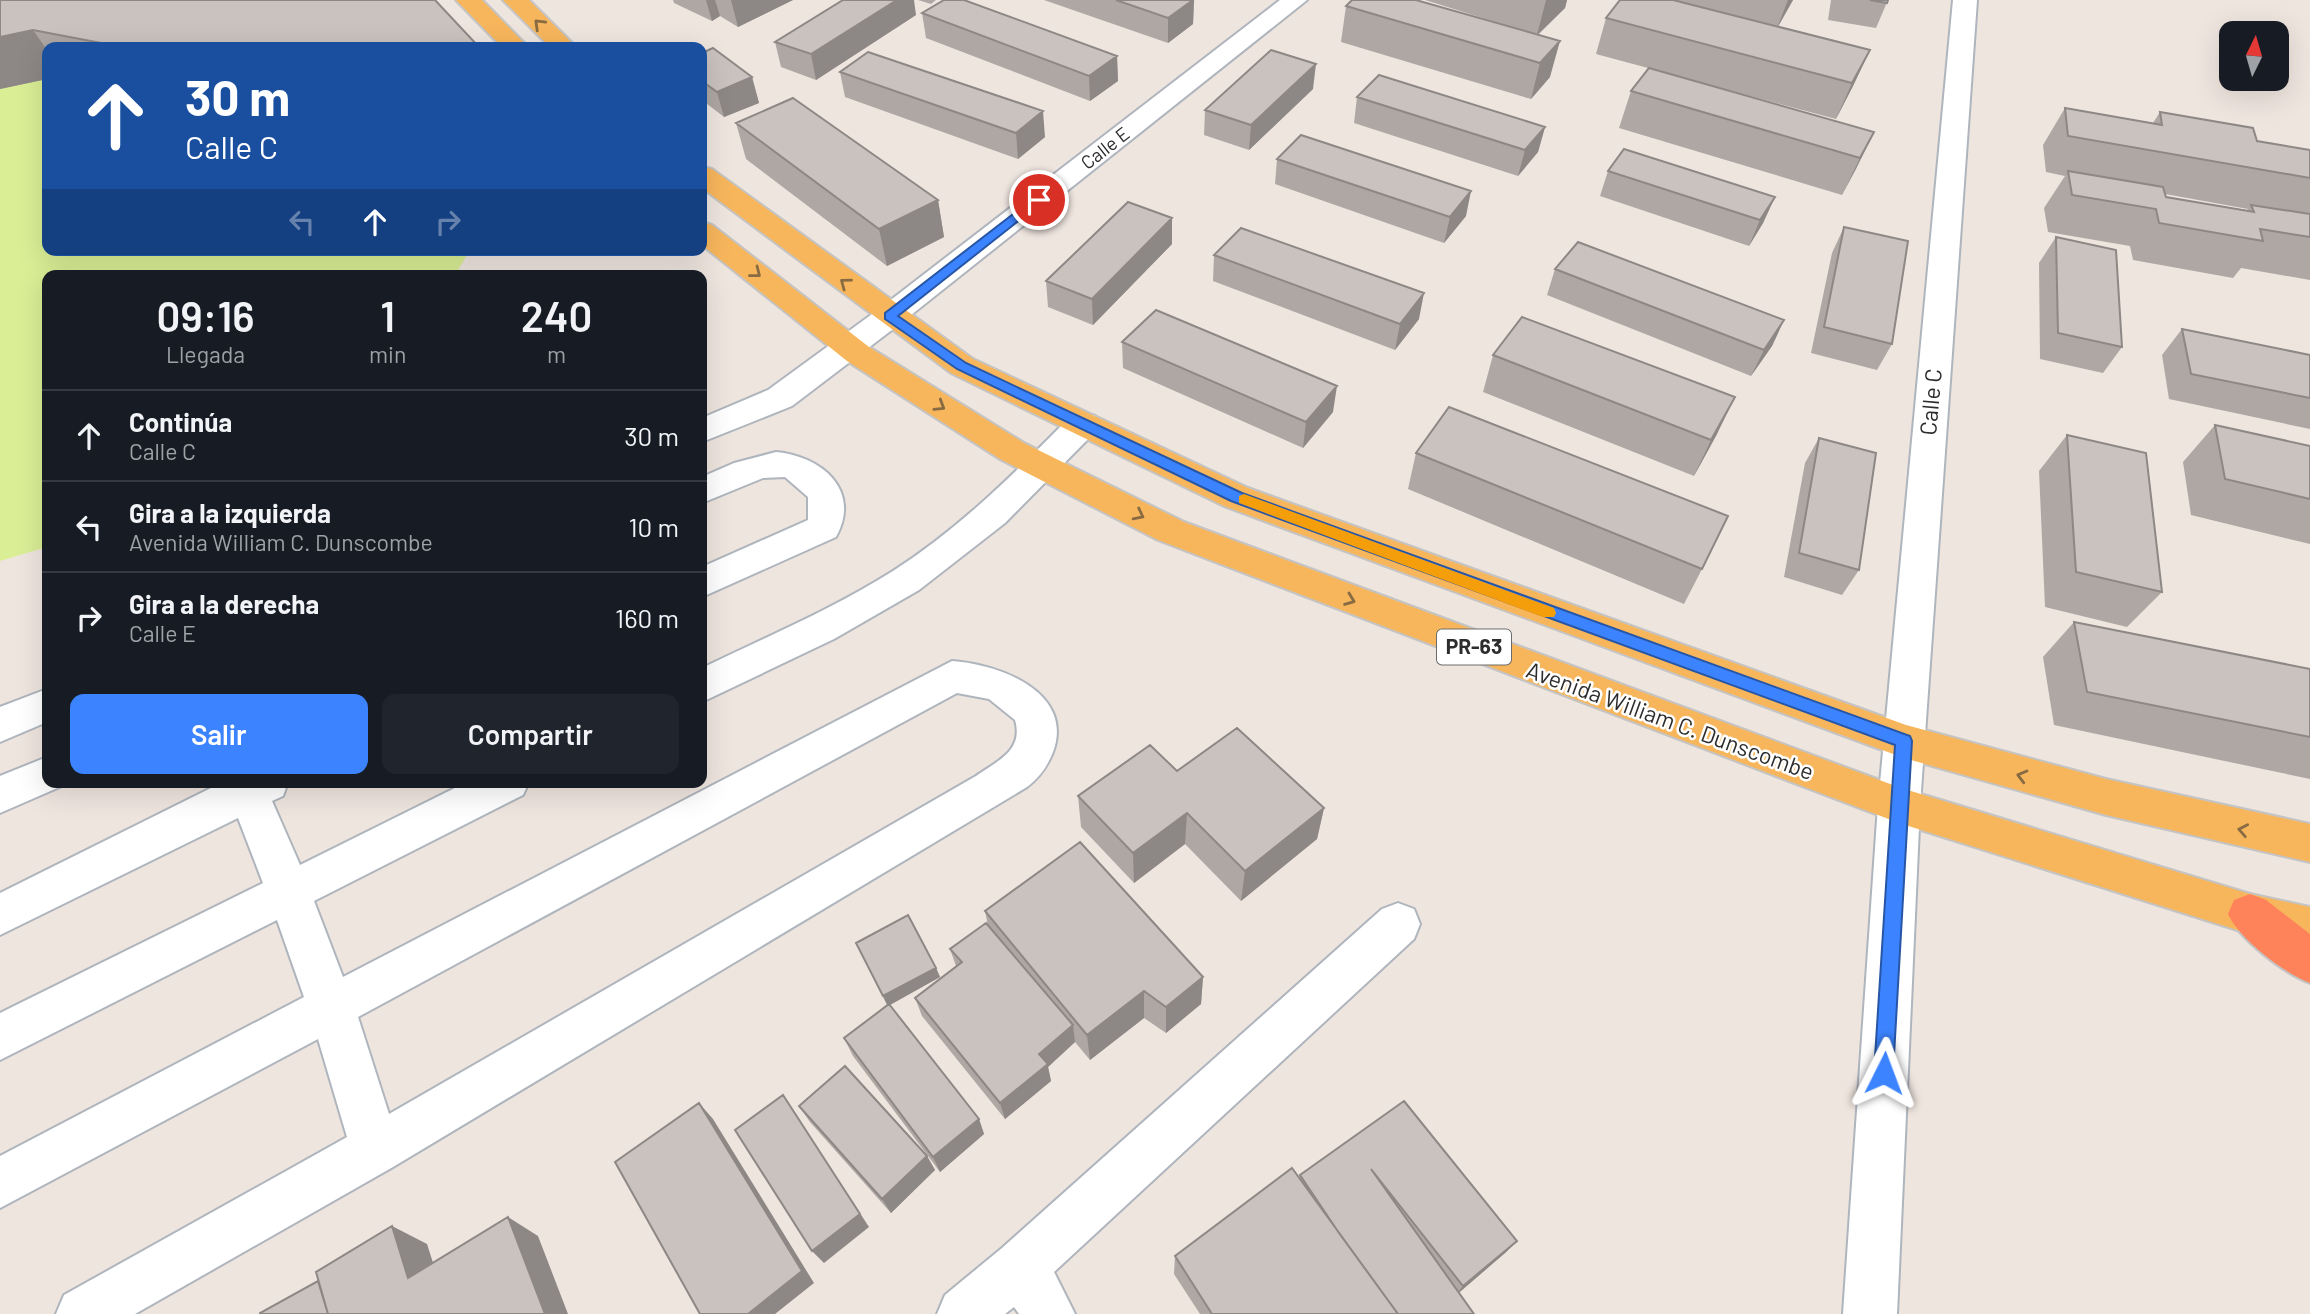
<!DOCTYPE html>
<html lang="es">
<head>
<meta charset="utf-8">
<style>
  body { margin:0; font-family:Barlow,sans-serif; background:#20242c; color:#f1f3f6; height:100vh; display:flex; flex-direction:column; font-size:26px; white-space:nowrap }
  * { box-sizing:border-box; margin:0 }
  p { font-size:23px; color:#9ea1a6 }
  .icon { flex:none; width:38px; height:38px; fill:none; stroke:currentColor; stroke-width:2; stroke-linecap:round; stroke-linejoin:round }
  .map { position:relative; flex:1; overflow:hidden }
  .drawer { position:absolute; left:42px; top:270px; width:665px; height:518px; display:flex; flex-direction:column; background:#171b24; border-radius:14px; box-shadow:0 7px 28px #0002 }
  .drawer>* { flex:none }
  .guide { position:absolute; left:42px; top:42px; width:665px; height:214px; border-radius:14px; box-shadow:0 7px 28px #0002; background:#1a4fa0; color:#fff; overflow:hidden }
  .needle { width:46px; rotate:5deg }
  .buttons { position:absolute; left:2219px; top:21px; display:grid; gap:14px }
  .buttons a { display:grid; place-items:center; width:70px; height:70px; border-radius:14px; background:#171b24; box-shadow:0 7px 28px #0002; font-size:35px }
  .pin { position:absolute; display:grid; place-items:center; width:60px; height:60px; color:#fff; margin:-30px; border:4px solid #fff; border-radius:50%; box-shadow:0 2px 7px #0007 }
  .me { position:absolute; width:77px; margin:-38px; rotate:3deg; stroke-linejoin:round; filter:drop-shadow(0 0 5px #0008) }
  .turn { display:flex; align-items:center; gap:24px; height:147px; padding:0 28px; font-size:32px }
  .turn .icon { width:91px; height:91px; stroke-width:2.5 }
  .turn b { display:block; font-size:49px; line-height:60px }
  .lanes { display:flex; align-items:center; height:66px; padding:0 28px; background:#0003; justify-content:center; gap:35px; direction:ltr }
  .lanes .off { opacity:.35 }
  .eta { display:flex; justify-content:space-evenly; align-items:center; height:119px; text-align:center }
  .eta b { font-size:42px; font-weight:600; line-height:49px }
  .button { display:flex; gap:14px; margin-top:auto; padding:14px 28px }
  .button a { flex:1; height:80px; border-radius:14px; background:#3c84ff; color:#fff; font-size:28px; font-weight:600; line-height:80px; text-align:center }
  .button a+a { background:#20242c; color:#f1f3f6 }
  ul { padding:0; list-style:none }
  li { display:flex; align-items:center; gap:21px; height:91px; padding:0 28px; border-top:2px solid #363941 }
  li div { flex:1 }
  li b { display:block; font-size:26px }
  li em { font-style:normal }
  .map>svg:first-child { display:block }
</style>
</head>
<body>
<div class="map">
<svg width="2310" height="1314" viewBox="0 0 2310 1314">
  <rect width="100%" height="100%" fill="#efe5df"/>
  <path fill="#d9ee95" d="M0 0H370L47 47V250H470L455 275H47V547L0 561Z"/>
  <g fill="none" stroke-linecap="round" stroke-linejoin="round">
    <g stroke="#afb5bd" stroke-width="4">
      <path id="minor" d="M1280 0H1307L901 323 792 406 702 442V418L768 390 879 309Z
        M1953 0H1977L1920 805 1897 1314H1843L1878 805Z
        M1083 413 1095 416 1100 424 1095 432 1005 523 919 590 834 639 702 702V668C766 637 833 609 893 571 960 528 1016 472 1071 416Z
        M776 452C821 456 862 490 836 537L702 597V567L808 520V497L785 477 763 478 702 503V477L734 463Z
        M952 661C999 664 1075 692 1053 752 1047 767 1040 777 1027 787L393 1167 135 1314H56L64 1295 347 1137 318 1039 0 1208V1156L304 997 277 920 0 1060V1013L263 883 238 818 0 935V893L223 782H288L283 796 272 801 300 865 467 782H529L523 795 314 901 343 977ZM957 693 989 699 1015 720C1024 751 997 761 976 776L389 1114 358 1017Z
        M47 689V722L0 742V707Z
        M47 757V782H64L62 786 0 813V776Z
        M1398 903 1414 909 1420 924 1414 939 1054 1272 1075 1314H1019L1014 1307 1005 1314H937L945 1295 1002 1248 1382 909Z"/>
    </g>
    <g stroke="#c4c4c4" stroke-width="4">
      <path id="major" d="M456 0H482L528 47H502Z
        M503 0H529L576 47H550Z
        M702 167 712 169 973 359 1248 488 1906 725 2106 779 2310 824V862L2106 815 1904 758 1224 506 951 373 702 188Z
        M702 222 712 225 869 347 1024 443 1184 522 1901 788 2250 894 2310 907V949L2250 934 1899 823 1158 540 1000 459 847 361 702 245Z"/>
    </g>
    <g stroke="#c4c4c4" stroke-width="4">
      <path id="highway" d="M2250 894 2266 900 2310 934V983C2284 973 2239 939 2228 914L2234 900Z"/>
    </g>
    <use href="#minor" fill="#fff" fill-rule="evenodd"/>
    <use href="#major" fill="#f7b65c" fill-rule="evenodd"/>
    <use href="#highway" fill="#ff835a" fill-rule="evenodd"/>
  </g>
  <path fill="#aea7a3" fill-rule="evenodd" d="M0 0 479 47H47V79L0 89Z
    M673 0H793L738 27 720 16 712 21 674 3Z
    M918 0H936L931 4Z
    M1044 0H1194L1193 24 1168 43Z
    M1425 0H1567L1565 8 1538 35 1550 77 1531 99 1341 42 1346 6 1518 29Z
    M1620 0H1793L1778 27 1870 50 1853 86 1836 119 1680 77 1874 132 1842 195 1619 128 1631 91 1648 68 1596 54 1606 18Z
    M1831 0H1888L1876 28 1828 20Z
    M922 13 1117 56 1118 81 1090 101 926 38Z
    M916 15 816 80 781 67 775 42Z
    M702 53 752 77 759 103 724 117 702 100Z
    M840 72 1045 137 1018 159 845 97Z
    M1313 89 1249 150 1204 135 1205 110Z
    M1357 97 1545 127 1538 152 1518 176 1354 123Z
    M2065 108 2153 123 2160 112 2257 141 2310 150V280L2241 268 2233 278 2133 260 2130 246 2048 232 2044 208 2065 176 2046 172 2043 145ZM2165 194 2248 209 2247 210 2166 197Z
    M736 123 938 200 944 237 887 266 746 159Z
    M1277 159 1466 216 1444 243 1275 184Z
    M1608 171 1775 197 1763 223 1749 246 1600 196Z
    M1172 218V244L1093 325 1048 307 1046 281Z
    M1844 227 1892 344 1877 370 1811 353 1832 253Z
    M2056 237 2122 347 2103 373 2040 359 2039 263Z
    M1214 255 1419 319 1395 350 1213 281Z
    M1555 269 1784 320 1772 346 1751 376 1547 295Z
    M2182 329 2310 355V429L2169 399 2162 355Z
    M1122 342 1333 412 1303 448 1123 368Z
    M1493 355 1717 434 1694 476 1483 392Z
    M2215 425 2310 446V544L2191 515 2183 462Z
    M2067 435 2162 592 2127 627 2045 607 2039 471Z
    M1819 438 1859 570 1842 595 1784 577 1805 463Z
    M1416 453 1702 569 1684 604 1408 489Z
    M2074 622 2310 669V779L2054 725 2043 657Z
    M1177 771 1324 808 1317 839 1241 901 1185 844 1134 883 1081 827 1078 796Z
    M985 911 1203 977 1201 1004 1166 1033 1144 1018 1090 1060 1075 1042 1048 1067 1051 1081 1005 1119 922 1016 915 998 956 966 950 949 988 926Z
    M856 943 936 968 940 977 890 1005 979 1119 984 1134 940 1172 853 1056 844 1038 887 1005Z
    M1404 1101 1517 1241 1505 1253 1459 1292 1474 1314H1200L1174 1274 1175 1256 1299 1178 1300 1175Z
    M799 1106 927 1156 935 1170 891 1213 810 1122Z"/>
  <path fill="#8d8885" d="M706 0H715L720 16 712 21Z
    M731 0H793L738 27Z
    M897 0H914L916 15 816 80 811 54Z
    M1193 0H1194L1193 24 1168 43V18Z
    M1546 0H1567L1565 8 1537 35Z
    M1788 0H1793L1777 28Z
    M33 30 47 50V79L0 89V37Z
    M1560 41 1550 77 1531 99 1540 63Z
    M1870 50 1853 86 1836 119 1852 83Z
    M1117 56 1118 81 1090 101 1089 76Z
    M1316 64 1313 89 1249 150 1251 125Z
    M752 77 759 103 724 117 717 92Z
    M1043 111 1045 137 1018 159 1016 133Z
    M1545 127 1538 152 1518 176 1525 150Z
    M1874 132 1856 169 1842 195 1860 158Z
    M1471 191 1466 216 1444 243 1450 217Z
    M1775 197 1763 223 1749 246 1760 220Z
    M938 200 944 237 887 266 879 229Z
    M1172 218V244L1093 325 1092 299Z
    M1424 293 1419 319 1395 350 1400 324Z
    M1784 320 1772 346 1751 376 1764 350Z
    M1337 386 1333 412 1303 448 1306 422Z
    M1735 397 1717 434 1694 476 1711 440Z
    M1324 808 1317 839 1241 901 1245 871Z
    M1187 813 1185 844 1134 883 1133 853Z
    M936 968 940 977 888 1006 883 996Z
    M1203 977 1201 1004 1166 1033V1007Z
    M1144 991V1018L1090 1060 1087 1035Z
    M1073 1025 1075 1042 1048 1067 1051 1081 1005 1119 1000 1103 1039 1054Z
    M783 1095 869 1227 824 1263 812 1251Z
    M699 1103 713 1119 814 1283 775 1314H748Z
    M979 1119 984 1134 940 1172 933 1157Z
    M927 1156 935 1170 891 1213 882 1199Z
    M508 1217 538 1236 568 1314H545Z
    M392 1226 427 1244 443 1294 408 1278Z
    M1517 1241 1505 1253 1453 1298 1463 1286Z"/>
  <path fill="#cac2be" stroke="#8d8885" stroke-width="2" d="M0 0H435L479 47H122L33 30 0 37Z
    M843 0H897L811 54 775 42Z
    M944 0H964L1117 56 1089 76 922 13Z
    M1116 0H1193L1168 18Z
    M1352 0H1416L1560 41 1540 63 1346 6Z
    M1620 0H1673L1870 50 1852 83 1606 18Z
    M1870 0H1888L1887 3Z
    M713 48 752 77 717 92 702 81V53Z
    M1271 50 1316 64 1251 125 1205 110Z
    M868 52 1043 111 1016 133 840 72Z
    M1649 68 1874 132 1860 158 1631 91Z
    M1379 75 1545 127 1525 150 1357 97Z
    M793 98 938 200 879 229 736 123Z
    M2065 108 2162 125 2160 112 2253 128 2257 141 2310 150V178L2068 136Z
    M1301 135 1471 191 1450 217 1277 159Z
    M1624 149 1775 197 1760 220 1608 171Z
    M2068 171 2163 187 2166 197 2254 212 2251 205 2310 214V237L2260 229 2263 241 2159 223 2156 209 2072 195Z
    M1128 202 1172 218 1092 299 1046 281Z
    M1844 227 1908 241 1892 344 1824 327Z
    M1241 228 1424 293 1400 324 1214 255Z
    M2056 237 2116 250 2122 347 2058 333Z
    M1578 242 1784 320 1764 350 1555 269Z
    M1156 310 1337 386 1306 422 1122 342Z
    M1522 317 1735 397 1711 440 1493 355Z
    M2182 329 2310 355V398L2191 374Z
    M1449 407 1728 516 1702 569 1416 453Z
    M2215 425 2310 446V499L2225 479Z
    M2067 435 2146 453 2162 592 2076 572Z
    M1819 438 1876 453 1859 570 1799 553Z
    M2074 622 2310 669V737L2087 692Z
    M1237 728 1324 808 1245 871 1187 813 1133 853 1078 796 1150 745 1177 771Z
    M1080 842 1203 977 1166 1007 1144 991 1087 1035 985 911Z
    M908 915 936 968 883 996 856 943Z
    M986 923 1073 1025 1039 1054 1048 1064 1000 1103 915 998 962 962 950 949Z
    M889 1004 979 1119 933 1157 844 1038Z
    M845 1066 927 1156 882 1199 799 1106Z
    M783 1095 860 1214 812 1251 735 1130Z
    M1404 1101 1517 1241 1463 1286 1371 1169 1474 1314H1398L1339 1233 1300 1175Z
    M699 1103 802 1271 748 1314H700L615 1162Z
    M1292 1168 1398 1314H1212L1175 1256Z
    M508 1217 545 1314H328L316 1272 392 1226 408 1278Z
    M318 1281 328 1314H260V1313Z"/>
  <defs><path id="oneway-chevron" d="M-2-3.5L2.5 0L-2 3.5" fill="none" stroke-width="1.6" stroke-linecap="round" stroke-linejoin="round" transform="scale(1.75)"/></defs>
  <g stroke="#886b42">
    <use href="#oneway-chevron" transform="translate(539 24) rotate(-136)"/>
    <use href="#oneway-chevron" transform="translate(756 273) rotate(38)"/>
    <use href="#oneway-chevron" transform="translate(845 283) rotate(-143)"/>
    <use href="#oneway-chevron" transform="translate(940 406) rotate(32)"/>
    <use href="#oneway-chevron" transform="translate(1139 515) rotate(27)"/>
    <use href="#oneway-chevron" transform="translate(1350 600) rotate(21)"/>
    <use href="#oneway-chevron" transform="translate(2022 776) rotate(-165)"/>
    <use href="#oneway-chevron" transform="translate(2243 830) rotate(-169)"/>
  </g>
  <path fill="#3c84ff" stroke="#2756a6" stroke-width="2" d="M1035 197 1045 200 898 316 966 363 1242 493 1910 736 1912 741 1893 1073 1891 1080 1884 1083 1877 1080 1874 1073 1895 745 1231 501 957 369 885 319V313Z"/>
  <path fill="#f59e0b" d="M1244 494 1554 608 1556 613 1554 617H1543L1239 503V496Z"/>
  <g text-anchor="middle" stroke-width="5" stroke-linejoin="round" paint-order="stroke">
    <g font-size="19" fill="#2d2d2d" stroke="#fff">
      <text transform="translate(1105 148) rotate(-38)" y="7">Calle E</text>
    </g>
    <rect fill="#fff" stroke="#6c6c6c" stroke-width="2" x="1437" y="629.5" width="74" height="35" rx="5"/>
    <g font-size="21" font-weight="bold" fill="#2d2d2d">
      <text x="1474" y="654">PR-63</text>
    </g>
    <g font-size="23" fill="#2d2d2d" stroke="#fff">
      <text transform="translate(1931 402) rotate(-85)" y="8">Calle C</text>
      <text transform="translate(1670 721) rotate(20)" y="8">Avenida William C. Dunscombe</text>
    </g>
  </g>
</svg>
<div class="buttons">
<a><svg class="needle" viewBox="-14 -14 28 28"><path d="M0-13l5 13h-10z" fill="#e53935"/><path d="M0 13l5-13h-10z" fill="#9ea1a6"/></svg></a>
</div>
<div class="pin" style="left:1039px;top:200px;background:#d93025"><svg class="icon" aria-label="arrive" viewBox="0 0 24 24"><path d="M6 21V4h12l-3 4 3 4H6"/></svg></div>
<svg class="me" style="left:1884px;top:1073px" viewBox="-20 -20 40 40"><path d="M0-17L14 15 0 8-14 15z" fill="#3c84ff" stroke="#fff" stroke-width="4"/></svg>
<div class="guide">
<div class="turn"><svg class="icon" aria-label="ahead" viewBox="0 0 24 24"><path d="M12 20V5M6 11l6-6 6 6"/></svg><div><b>30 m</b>Calle C</div></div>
<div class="lanes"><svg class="icon off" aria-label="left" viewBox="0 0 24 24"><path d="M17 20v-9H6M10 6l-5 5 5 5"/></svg><svg class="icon" aria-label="ahead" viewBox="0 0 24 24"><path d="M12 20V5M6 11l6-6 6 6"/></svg><svg class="icon off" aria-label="right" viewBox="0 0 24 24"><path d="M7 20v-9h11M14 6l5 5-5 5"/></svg></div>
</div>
<section class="drawer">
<div class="eta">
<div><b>09:16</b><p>Llegada</p></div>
<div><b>1</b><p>min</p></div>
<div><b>240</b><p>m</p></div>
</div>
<ul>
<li><svg class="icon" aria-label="ahead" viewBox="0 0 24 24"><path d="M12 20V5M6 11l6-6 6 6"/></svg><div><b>Continúa</b><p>Calle C</p></div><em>30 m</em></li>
<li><svg class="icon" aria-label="left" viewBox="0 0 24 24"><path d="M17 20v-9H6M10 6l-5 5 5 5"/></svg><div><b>Gira a la izquierda</b><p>Avenida William C. Dunscombe</p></div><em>10 m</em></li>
<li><svg class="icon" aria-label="right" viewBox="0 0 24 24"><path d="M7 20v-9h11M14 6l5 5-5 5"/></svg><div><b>Gira a la derecha</b><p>Calle E</p></div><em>160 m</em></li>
</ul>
<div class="button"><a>Salir</a><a>Compartir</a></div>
</section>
</div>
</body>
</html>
